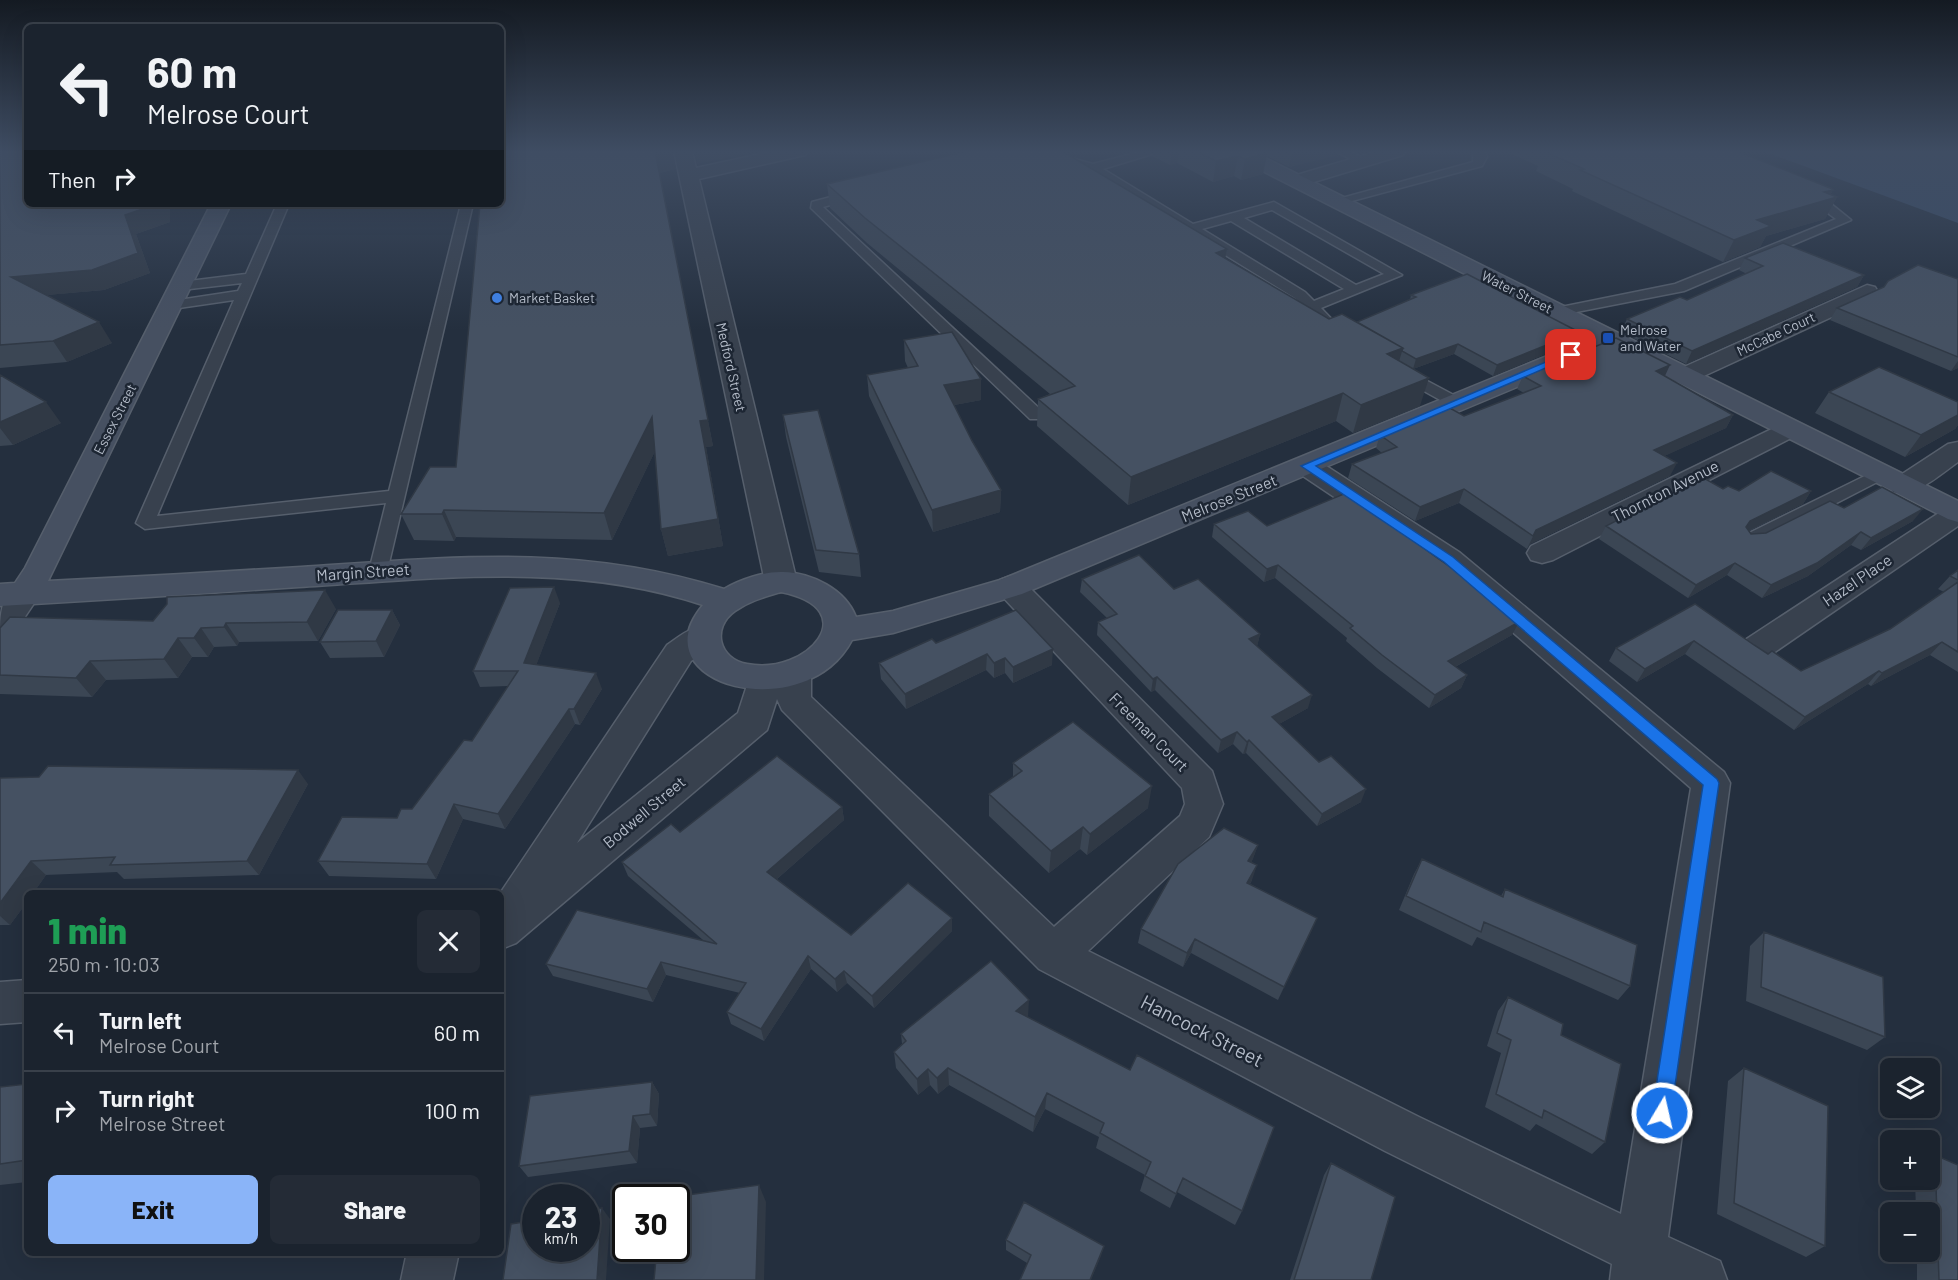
<!DOCTYPE html>
<html lang="en">
<head>
<meta charset="utf-8">
<style>
  body { margin:0; font-family:Barlow,sans-serif; background:#242b36; color:#f1f3f6; height:100vh; display:flex; flex-direction:column; font-size:22px; white-space:nowrap }
  * { box-sizing:border-box; margin:0 }
  p { font-size:20px; color:#a0a4aa }
  .icon { flex:none; width:33px; height:33px; fill:none; stroke:currentColor; stroke-width:2; stroke-linecap:round; stroke-linejoin:round }
  .map { position:relative; flex:1; overflow:hidden }
  .side { position:absolute; left:24px; top:890px; width:480px; height:366px; display:flex; flex-direction:column; background:#1b232e; border-radius:9px; box-shadow:0 6px 24px #0002,0 0 0 2px #39404a }
  .side>* { flex:none }
  .hud { position:absolute; left:24px; top:24px; width:480px; height:183px; border-radius:9px; box-shadow:0 6px 24px #0002,0 0 0 2px #39404a; background:#1b232e; color:#f1f3f6; overflow:hidden }
  .buttons { position:absolute; left:1880px; top:1058px; display:grid; gap:12px }
  .buttons a { display:grid; place-items:center; width:60px; height:60px; border-radius:9px; background:#1b232e; box-shadow:0 6px 24px #0002,0 0 0 2px #39404a; font-size:30px }
  .speed { position:absolute; left:522px; top:1184px; display:flex; gap:12px; font-size:30px; font-weight:700; text-align:center }
  .speed>* { display:grid; place-content:center; width:78px; height:78px; border-radius:50%; background:#1b232e; box-shadow:0 6px 24px #0002,0 0 0 2px #39404a; line-height:1 }
  .speed small { font-size:15px; font-weight:400 }
  .speed .limit { border:3px solid #111; border-radius:9px; background:#fff; color:#111 }
  .pin { position:absolute; display:grid; place-items:center; width:51px; height:51px; color:#fff; margin:-26px; border-radius:12px; box-shadow:0 3px 9px #0006 }
  .me { position:absolute; width:66px; margin:-33px; rotate:9deg; stroke-linejoin:round; filter:drop-shadow(0 0 4px #0008) }
  .turn { display:flex; align-items:center; gap:21px; height:126px; padding:0 24px; font-size:27px }
  .turn .icon { width:78px; height:78px; stroke-width:2.5 }
  .turn b { display:block; font-size:42px; line-height:51px }
  .then { display:flex; align-items:center; height:57px; padding:0 24px; background:#0003; gap:12px; font-size:22px }
  .round { display:grid; place-items:center; flex:none; width:63px; height:63px; border-radius:9px; background:#242b36 }
  .head { display:flex; align-items:center; justify-content:space-between; height:102px; padding:0 24px }
  h1 { font-size:36px; font-weight:800; line-height:45px; color:#1e9e55 }
  .primary-button { display:flex; gap:12px; margin-top:auto; padding:12px 24px }
  .primary-button a { flex:1; height:69px; border-radius:9px; background:#8ab4f8; color:#111; font-size:24px; font-weight:800; line-height:69px; text-align:center }
  .primary-button a+a { background:#242b36; color:#f1f3f6 }
  ul { padding:0; list-style:none }
  li { display:flex; align-items:center; gap:18px; height:78px; padding:0 24px; border-top:2px solid #39404a }
  li div { flex:1 }
  li b { display:block; font-size:22px }
  li em { font-style:normal }
  .map>svg:first-child { display:block }
</style>
</head>
<body>
<div class="map">
<svg width="1958" height="1280" viewBox="0 0 1958 1280">
  <rect width="100%" height="100%" fill="#242f3e"/>
  <path fill="#394c67" d="M1763 151H1958V223Z"/>
  <g fill="none" stroke-linecap="round" stroke-linejoin="round">
    <g stroke="#565f6c" stroke-width="3">
      <path id="lane" d="M1143 151H1162L1103 169 1193 224 1274 202 1402 275 1321 308 1344 332 1336 337 1331 335 1295 298 1089 171 1054 158 1060 155 1093 164ZM1272 210 1384 274 1356 285 1244 218ZM1231 221 1344 289 1314 301 1305 292 1202 229Z
        M1335 151H1350L1368 161 1358 163Z
        M1473 151H1485L1487 157 1482 166 1337 205 1331 201 1473 162Z
        M857 190 861 191V197L823 207 1042 411 1044 415 1042 419H1030L811 208 812 202Z
        M1807 193 1825 199 1851 220 1684 291 1556 316 1549 312 1556 308 1675 284 1836 219 1817 205 1803 200V194Z
        M277 204H289L157 516 389 491 461 204H473L386 576H372L369 571 386 503 145 529 136 523 234 300 172 309 165 305 172 301 238 291 242 283 181 290 174 286 181 282 246 274Z
        M1401 367 1463 400 1465 403 1463 406H1451L1395 375 1393 372Z
        M1879 469 1885 470 1888 474 1885 478 1757 544H1743L1740 540 1743 536Z"/>
    </g>
    <g stroke="#565f6c" stroke-width="3">
      <path id="street" d="M674 151H692L696 168 774 151H808L805 155 699 179 797 582 792 589 781 592 770 589 765 582Z
        M1378 151H1406L1403 155 1304 185 1297 187 1287 181 1290 177Z
        M1867 285 1875 287 1878 292 1875 297 1693 381 1684 383 1675 381 1672 376 1675 371Z
        M1788 421 1797 423 1801 429 1797 435 1553 560 1542 563 1531 560 1527 553 1531 546Z
        M1958 442V462C1939 475 1916 498 1893 492L1889 486 1893 480 1948 444Z
        M1307 458 1317 460 1459 552 1724 772 1730 783 1668 1237 1720 1261 1727 1280H1610L1612 1264 1385 1151 1039 969 782 710 777 699 767 730 516 943 501 949V892L667 645C683 634 694 623 714 629L718 637 714 645 691 661 577 843 738 713 752 670 764 666 778 673 782 665 794 662 806 665 811 674V697L1054 927 1180 816 1185 804 1182 788 1000 594 995 587 1000 580 1011 576 1022 580 1212 771 1223 804 1209 837 1088 951 1419 1117 1621 1214 1691 788 1437 566 1297 472 1293 466 1297 460Z
        M1958 504V526L1769 656 1757 660 1745 656 1740 648 1745 640 1948 507Z
        M25 582 36 585 41 593 12 636 0 639C0 615 0 590 25 582Z
        M27 980V1022L0 1024V982Z
        M407 1252H459L453 1280H401Z"/>
    </g>
    <g stroke="#565f6c" stroke-width="3">
      <path id="secondary" d="M1228 151H1251L1958 501V522L1948 519 1610 348 1022 594 893 633 852 640C805 729 636 685 703 605 572 561 434 579 299 587 199 594 100 600 0 606V584L15 583 25 568 211 204H231L48 581C132 577 217 572 301 567 451 557 578 543 724 589 739 580 765 571 783 572 812 573 845 589 856 617L893 611 1000 580 1591 338 1231 155ZM781 592C866 609 807 676 747 664 719 659 711 628 735 611 749 601 764 597 781 592Z"/>
    </g>
    <use href="#lane" fill="#38414e" fill-rule="evenodd"/>
    <use href="#street" fill="#38414e" fill-rule="evenodd"/>
    <use href="#secondary" fill="#465061" fill-rule="evenodd"/>
  </g>
  <path fill="#3b4654" d="M0 151 27 204H170V222L136 234 150 273 104 290 46 295 112 343 67 362 0 368Z
    M501 151H672L676 169 659 173 713 446 706 447 723 546 668 556 661 529 655 451 612 540 456 537 454 541 414 540 401 514 456 467Z
    M1153 151H1338L1337 155 1289 167 1267 156 1263 174 1241 180 1234 176 1213 182 1177 163 1170 165 1152 156Z
    M1506 151H1737L1833 190 1830 195 1837 197 1825 219 1766 236 1760 247 1723 262 1572 191 1573 189 1536 171 1538 166Z
    M827 184 1227 249 1225 258 1329 319 1357 322 1410 300 1411 295 1574 342 1493 376 1454 354 1413 369 1420 406 1353 433 1336 421 1128 505 1037 426 1038 399 1050 394 867 243 830 208Z
    M1745 258 1864 275 1857 287 1686 364 1621 332 1627 319 1687 300 1747 274 1739 270Z
    M1958 279V368L1951 371 1830 320 1837 308 1884 287Z
    M904 340 981 400 954 405 972 441 1001 490 1000 512 933 532 869 396 867 375 908 368 905 361Z
    M0 375 61 423 13 445 0 446Z
    M1523 376H1665L1733 415 1726 428 1664 456 1670 476 1530 544 1527 549 1459 503 1415 521 1348 478 1352 464 1382 453 1376 448 1380 435 1464 416 1524 393 1517 389Z
    M1829 392 1958 402V425L1955 429 1905 457 1815 413Z
    M783 415 859 554 861 577 819 572 786 437Z
    M1723 489 1739 491H1811L1803 504 1749 531 1751 534 1766 533 1844 508 1913 521 1861 550 1851 545 1808 576 1762 598 1727 575 1688 598 1599 539 1606 526Z
    M1214 524 1267 526 1512 635 1455 667 1467 675 1461 688 1429 708 1377 668 1346 641 1347 638 1275 578 1264 582 1212 537Z
    M1958 570V672L1930 655 1871 686 1868 684 1794 730 1685 654 1637 682 1609 661 1616 648 1695 604 1754 645 1768 654 1801 671 1890 629 1944 592 1938 589 1950 576Z
    M1082 579 1174 589 1260 634 1257 646 1308 708 1279 724 1361 802 1317 826 1246 753 1243 754 1233 744 1218 753 1155 690 1151 692 1097 635 1098 622 1107 618 1080 592Z
    M560 603 536 665 602 689 580 725 575 724 505 829 463 819 436 879 329 876 318 861 412 809 472 741 508 686 480 687 473 671Z
    M336 609 318 641 239 642 237 646 214 647 208 657H192L178 678 106 680 92 697 0 694V628L153 621Z
    M392 610 400 625 384 657 330 658 320 642Z
    M936 643 1052 665 1013 683 1005 673 994 678 986 670 906 709 881 679 879 663Z
    M1013 763 1148 808 1087 855 1080 849 1049 873 989 816V794L1013 778Z
    M0 778 308 784 259 875 124 879 117 872 46 875 34 892H27V902L10 925H0Z
    M842 807 844 820 777 879 851 935 952 931 874 1008 847 983 837 992 811 969 764 1041 731 1024 727 1012 740 993 666 975 653 1002 553 976 546 964 703 940 628 876 622 862 680 832Z
    M1258 845 1251 863 1252 880 1250 884 1317 918 1278 1000 1191 953 1183 967 1138 943 1141 929Z
    M1422 859 1501 896 1505 889 1630 986 1618 1000 1477 937 1472 946 1399 910 1414 874Z
    M1764 932 1885 1037 1867 1050 1746 1001 1750 946Z
    M1508 997 1561 1035 1605 1142 1592 1154 1536 1124 1530 1131 1485 1107 1501 1053 1487 1046 1498 1011Z
    M1028 1017 1242 1211 1235 1225 1177 1192 1170 1208 1140 1191 1145 1175 1096 1148 1099 1137 1045 1109 1033 1132 949 1085 938 1094 930 1085 918 1095 896 1068 894 1052 902 1044 901 1034Z
    M1744 1068 1825 1246 1806 1257 1717 1214 1728 1081Z
    M652 1082 659 1094 657 1126 640 1128 637 1163 528 1177 519 1166Z
    M27 1084V1182L0 1185V1087Z
    M1935 1155 1958 1280H1917V1251H1929V1212H1916L1915 1179H1929V1158Z
    M1331 1163 1371 1280H1290L1324 1175Z
    M1006 1240 1101 1256 1027 1263 1006 1250Z"/>
  <path fill="#303945" d="M655 151H672L676 169 659 173 713 446 706 447 723 546 668 556 661 529 700 421Z
    M695 151H759L697 164Z
    M1172 151H1179L1177 163 1170 165Z
    M1292 151H1338L1337 155 1289 167Z
    M1267 153 1263 174 1241 180 1245 159Z
    M1238 156 1234 176 1213 182 1216 161Z
    M1833 190 1827 200 1837 197 1825 219 1766 236 1760 247 1723 262 1734 240 1757 220 1824 192Z
    M157 204H170V222L136 234 150 273 104 290 25 297 11 277 125 215Z
    M1227 249 1222 275 1216 253Z
    M1864 275 1857 287 1686 364 1692 351Z
    M99 322 112 343 67 362 53 341Z
    M1579 332 1574 342 1493 376 1497 365Z
    M1458 344 1454 354 1413 369 1416 359Z
    M1403 348 1395 375 1387 354Z
    M1958 361V368L1951 371Z
    M1670 365 1664 378 1656 371Z
    M1429 378 1420 406 1353 433 1361 405Z
    M981 379V400L944 407V385Z
    M1343 393 1336 421 1128 505 1131 477Z
    M46 402 61 423 13 445 0 428V422Z
    M1733 415 1726 428 1647 464 1654 450Z
    M1958 415V425L1955 429 1905 457 1921 435Z
    M652 417 659 443 612 540 604 513Z
    M1677 463 1670 476 1530 544 1527 549 1536 530Z
    M1464 489 1459 503 1415 521 1420 507Z
    M1001 490 1000 512 933 532 932 510Z
    M1811 491 1803 504 1742 534 1750 521Z
    M1923 509 1913 521 1861 550 1871 538Z
    M444 510 456 537 454 541 442 514Z
    M1861 532 1851 545 1808 576 1762 598 1771 585Z
    M1735 563 1727 575 1688 598 1696 585Z
    M1278 565 1275 578 1264 582 1267 569Z
    M554 587 560 603 531 679 524 663Z
    M325 590 336 609 318 641 307 622Z
    M392 610 400 625 384 657 376 641Z
    M1519 622 1512 635 1442 674 1448 661Z
    M226 623 239 642 237 646 224 627Z
    M201 628 214 647 208 657 194 638Z
    M1260 634 1257 647 1249 639Z
    M178 638 192 657 178 678 164 659Z
    M1694 641 1685 654 1637 682 1645 669Z
    M1942 642 1930 655 1871 686 1882 673Z
    M1053 649 1052 665 1013 683V667Z
    M987 654 986 670 906 709 905 694Z
    M1005 658V673L994 678V663Z
    M90 661 106 680 92 697 76 678Z
    M1879 671 1868 684 1794 730 1805 717Z
    M596 673 602 689 580 725 574 709Z
    M1467 675 1461 688 1429 708 1435 695Z
    M1157 677 1155 690 1151 692 1153 679Z
    M1312 695 1308 708 1268 730 1272 717Z
    M569 709 575 724 505 829 498 814Z
    M1237 732 1233 744 1218 753 1221 740Z
    M1249 740 1246 753 1243 754 1247 742Z
    M298 770 308 784 259 875 247 861Z
    M1152 786 1148 808 1087 855 1090 834Z
    M1366 789 1361 802 1317 826 1322 814Z
    M454 804 463 819 436 879 427 864Z
    M842 807 844 820 770 885 767 872Z
    M1083 827 1080 849 1049 873 1051 851Z
    M1258 845 1253 859 1244 876 1248 861Z
    M31 861 46 875 34 892H27V902L10 925 0 916V903Z
    M1257 865 1252 880 1242 898 1247 883Z
    M952 918V931L874 1008 872 996Z
    M1317 918 1311 932 1278 1000 1284 987Z
    M1195 939 1191 953 1183 967 1187 953Z
    M808 956 811 969 764 1041 761 1029Z
    M661 962 666 975 653 1002 647 989Z
    M844 971 847 983 837 992 835 979Z
    M1029 1000 1028 1017 1016 1011Z
    M948 1068 949 1085 938 1094 937 1078Z
    M928 1069 930 1085 918 1095 917 1079Z
    M652 1082 659 1094 657 1126 650 1114Z
    M1047 1093 1045 1109 1033 1132 1035 1117Z
    M633 1116 640 1128 637 1163 629 1151Z
    M759 1185 766 1202 764 1280H756Z
    M602 1208 610 1219 606 1280H597Z
    M1104 1246 1101 1256 1091 1280H1090Z"/>
  <path fill="#455162" stroke="#303945" stroke-width="1.5" d="M0 151H27V204H157L125 215 138 253 92 270 11 277 99 322 53 341 0 345Z
    M501 151H655L708 420 700 421 718 519 661 529 652 417 604 513 444 510 442 514H401L430 467H456L480 204H501Z
    M968 151H1062L1227 249 1216 253 1329 319 1342 314 1403 348 1387 354 1429 378 1361 405 1343 393 1131 477 1038 399 1075 386 865 218 827 184Z
    M1196 151H1262L1267 153 1245 159 1238 156 1216 161Z
    M1543 151H1737L1830 188 1833 190 1824 192 1837 197 1757 220 1771 226 1734 240 1580 170 1584 169Z
    M1783 243 1864 275 1692 351 1627 319 1680 297 1687 300 1763 266 1745 258Z
    M1918 265 1958 279V357L1837 308 1884 287 1888 281Z
    M1467 274 1579 332 1497 365 1458 344 1416 359 1402 351 1403 348 1357 322 1416 297 1411 295Z
    M952 332 981 379 944 385 972 441 1001 490 932 510 867 375 918 366 904 340Z
    M1616 338 1670 365 1656 371 1733 415 1654 450 1677 463 1536 530 1533 536 1464 489 1420 507 1352 464 1397 447 1380 435 1448 407 1464 416 1541 386 1523 376Z
    M1879 367 1958 402V415L1921 435 1829 392Z
    M0 375 46 402 0 422Z
    M818 410 859 554 816 550 783 415Z
    M1771 471 1811 491 1750 521 1746 527 1751 534 1766 533 1830 501 1844 508 1882 487 1923 509 1871 538 1861 532 1817 563 1771 585 1735 563 1696 585 1606 526 1702 477 1723 489 1728 486 1739 491Z
    M1346 493 1477 586 1519 622 1448 661 1467 675 1435 695 1382 655 1350 628 1353 626 1278 565 1267 569 1214 524 1248 511 1267 526Z
    M1139 555 1174 589 1198 579 1260 634 1249 639 1312 695 1272 717 1319 762 1331 756 1366 789 1322 814 1249 740 1247 742 1237 732 1221 740 1157 677 1153 679 1098 622 1117 614 1082 579Z
    M1958 570V580L1950 576Z
    M1958 582V652L1942 642 1882 673 1879 671 1805 717 1694 641 1645 669 1616 648 1695 604 1754 645 1768 654 1772 651 1801 671 1890 629Z
    M554 587 524 663 596 673 574 709H569L498 814 454 804 427 864 318 861 342 817 397 818 401 809H412L464 740 472 741 518 671H473L510 588Z
    M325 590 307 622 226 623 224 627 201 628 194 638H178L164 659 90 661 76 678 0 675V628L10 617 153 621 167 604V597Z
    M338 610H392L376 641 320 642Z
    M1016 610 1053 649 1013 667 1005 658 994 663 987 654 905 694 879 663 932 639 936 643Z
    M1073 722 1152 786 1090 834 1083 827 1051 851 989 794 1022 771 1013 763Z
    M777 756 842 807 767 872 851 935 908 883 952 918 872 996 844 971 835 979 808 956 761 1029 727 1012 746 983 661 962 647 989 546 964 577 910 717 944 622 862 671 824 680 832Z
    M48 766 298 770 247 861 110 865 115 857 31 861 0 903V778L39 777Z
    M1224 828 1258 845 1248 861 1257 865 1247 883 1317 918 1284 987 1195 939 1187 953 1141 929 1178 864Z
    M1422 859 1503 897 1505 889 1637 945 1630 986 1484 922 1481 932 1406 896Z
    M1764 932 1883 977 1885 1037 1761 987Z
    M991 961 1029 1000 1016 1011 1130 1070 1137 1055 1274 1127 1242 1211 1183 1178 1176 1194 1145 1176 1151 1162 1100 1133 1104 1123 1047 1093 1035 1117 948 1068 937 1078 928 1069 917 1079 894 1052 906 1041 901 1034Z
    M1508 997 1563 1024 1561 1035 1621 1064 1605 1142 1544 1110 1542 1118 1496 1094 1511 1040 1497 1033Z
    M1744 1068 1828 1106 1825 1246 1734 1203Z
    M652 1082 650 1114 633 1116 629 1151 519 1166 530 1096Z
    M27 1084V1160L0 1164V1087Z
    M1935 1155 1958 1165V1280H1939Z
    M1331 1163 1395 1197 1371 1280H1294Z
    M759 1185 756 1280H654L657 1248H676V1197H673Z
    M1024 1202 1104 1246 1090 1280H1020L1031 1255 1006 1240Z
    M602 1208 597 1280H503L511 1224 536 1220V1248H586V1211Z"/>
  <linearGradient id="sky" x2="0" y2="1"><stop stop-color="#141a22"/><stop offset="0.46" stop-color="#3f4d63"/><stop offset="1" stop-color="#3f4d63" stop-opacity="0"/></linearGradient>
  <rect width="1958" height="330" fill="url(#sky)"/>
  <path fill="#1a73e8" stroke="#114b97" stroke-width="1.5" d="M1567 353 1576 355 1316 466 1453 557 1717 779 1719 783 1671 1113 1668 1120 1662 1123 1655 1120 1652 1113 1703 785 1444 562 1301 466Z"/>
  <circle fill="#3f7fe0" stroke="#1d2633" stroke-width="2" cx="497" cy="298" r="6"/>
  <rect fill="#1a4fb4" stroke="#1d2633" stroke-width="2" x="1602" y="332" width="12" height="12" rx="3"/>
  <g text-anchor="middle" stroke-width="5" stroke-linejoin="round" paint-order="stroke">
    <g font-size="14" fill="#b4bcc9" stroke="#1d2633">
      <text transform="translate(1517 292) rotate(27)" y="5">Water Street</text>
      <text transform="translate(1776 334) rotate(-25)" y="5">McCabe Court</text>
      <text transform="translate(731 367) rotate(77)" y="5">Medford Street</text>
      <text transform="translate(115 419) rotate(-63)" y="5">Essex Street</text>
    </g>
    <g font-size="14" fill="#b4bcc9" stroke="#1d2633" text-anchor="start">
      <text x="509" y="303">Market Basket</text>
      <text x="1620" y="335">Melrose<tspan x="1620" dy="16">and Water</tspan></text>
    </g>
    <g font-size="16" fill="#b4bcc9" stroke="#1d2633">
      <text transform="translate(1665 491) rotate(-27)" y="6">Thornton Avenue</text>
      <text transform="translate(1229 498) rotate(-22)" y="6">Melrose Street</text>
      <text transform="translate(363 572) rotate(-4)" y="6">Margin Street</text>
      <text transform="translate(1857 580) rotate(-34)" y="6">Hazel Place</text>
      <text transform="translate(1149 732) rotate(45)" y="6">Freeman Court</text>
      <text transform="translate(644 812) rotate(-40)" y="6">Bodwell Street</text>
    </g>
    <g font-size="20" fill="#b4bcc9" stroke="#1d2633">
      <text transform="translate(1202 1031) rotate(27)" y="7">Hancock Street</text>
    </g>
  </g>
</svg>
<div class="buttons">
<a><svg class="icon" aria-label="layers" viewBox="0 0 24 24"><path d="M12 4l9 5-9 5-9-5zM3 14l9 5 9-5"/></svg></a>
<a>+</a>
<a>−</a>
</div>
<div class="speed"><div>23<small>km/h</small></div><div class="limit">30</div></div>
<div class="pin" style="left:1571px;top:355px;background:#d93025"><svg class="icon" aria-label="arrive" viewBox="0 0 24 24"><path d="M6 21V4h12l-3 4 3 4H6"/></svg></div>
<svg class="me" style="left:1662px;top:1113px" viewBox="-20 -20 40 40"><circle r="17" fill="#1a73e8" stroke="#fff" stroke-width="3"/><path d="M0-11L8 9 0 5-8 9z" fill="#fff"/></svg>
<div class="hud">
<div class="turn"><svg class="icon" aria-label="left" viewBox="0 0 24 24"><path d="M17 20v-9H6M10 6l-5 5 5 5"/></svg><div><b>60 m</b>Melrose Court</div></div>
<div class="then">Then<svg class="icon" aria-label="right" viewBox="0 0 24 24"><path d="M7 20v-9h11M14 6l5 5-5 5"/></svg></div>
</div>
<section class="side">
<div class="head"><div><h1>1 min</h1><p>250 m · 10:03</p></div><a class="round"><svg class="icon" aria-label="close" viewBox="0 0 24 24"><path d="M6 6l12 12M18 6L6 18"/></svg></a></div>
<ul>
<li><svg class="icon" aria-label="left" viewBox="0 0 24 24"><path d="M17 20v-9H6M10 6l-5 5 5 5"/></svg><div><b>Turn left</b><p>Melrose Court</p></div><em>60 m</em></li>
<li><svg class="icon" aria-label="right" viewBox="0 0 24 24"><path d="M7 20v-9h11M14 6l5 5-5 5"/></svg><div><b>Turn right</b><p>Melrose Street</p></div><em>100 m</em></li>
</ul>
<div class="primary-button"><a>Exit</a><a>Share</a></div>
</section>
</div>
</body>
</html>
